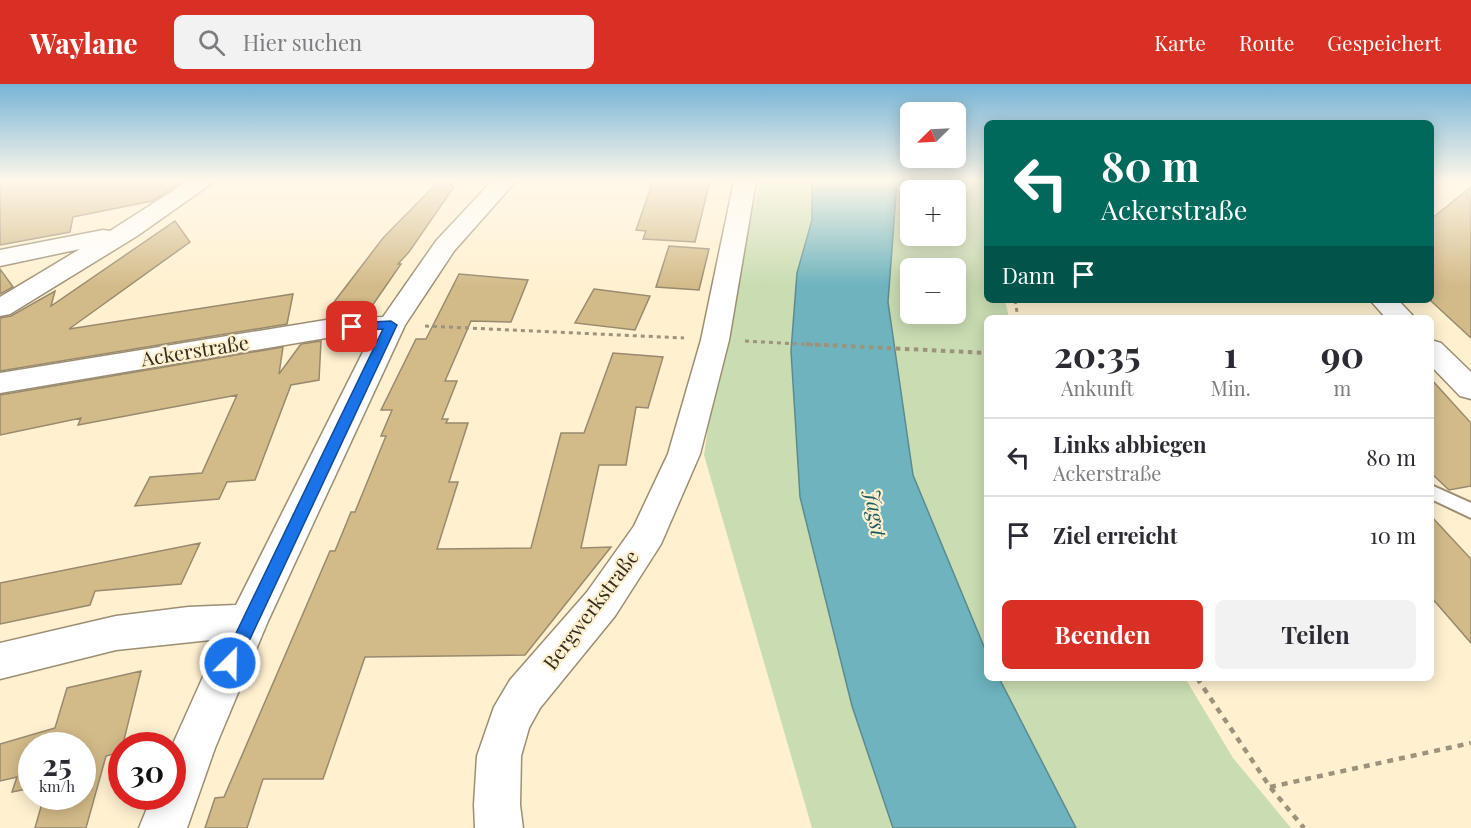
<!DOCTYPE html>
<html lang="de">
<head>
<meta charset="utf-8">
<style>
  body { margin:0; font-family:"Playfair Display",serif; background:#f2f2f3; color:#2b2b33; height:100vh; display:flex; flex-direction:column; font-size:22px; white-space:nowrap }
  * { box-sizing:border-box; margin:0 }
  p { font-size:20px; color:#7c7c81 }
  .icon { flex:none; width:33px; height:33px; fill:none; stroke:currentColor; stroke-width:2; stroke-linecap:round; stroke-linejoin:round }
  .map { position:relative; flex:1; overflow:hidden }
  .drawer { position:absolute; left:984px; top:231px; width:450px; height:366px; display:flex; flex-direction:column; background:#fff; border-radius:9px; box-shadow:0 3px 15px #0003 }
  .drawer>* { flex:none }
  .hud { position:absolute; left:984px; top:36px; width:450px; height:183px; border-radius:9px; box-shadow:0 3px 15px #0003; background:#00695c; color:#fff; overflow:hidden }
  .needle { width:39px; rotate:246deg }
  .fabs { position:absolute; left:900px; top:18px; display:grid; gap:12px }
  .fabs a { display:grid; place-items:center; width:66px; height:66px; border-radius:9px; background:#fff; box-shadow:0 3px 15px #0003; font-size:30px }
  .speed { position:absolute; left:18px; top:648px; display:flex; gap:12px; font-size:30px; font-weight:700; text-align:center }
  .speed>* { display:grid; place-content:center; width:78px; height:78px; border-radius:50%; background:#fff; box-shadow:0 3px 15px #0003; line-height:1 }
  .speed small { font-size:15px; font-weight:400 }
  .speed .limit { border:9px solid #d22; background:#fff; color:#111 }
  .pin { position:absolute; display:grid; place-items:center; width:51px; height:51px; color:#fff; margin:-26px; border-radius:12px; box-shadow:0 3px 9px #0006 }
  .me { position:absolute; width:66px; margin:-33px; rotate:23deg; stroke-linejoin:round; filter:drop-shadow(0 0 4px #0008) }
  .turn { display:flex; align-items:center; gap:21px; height:126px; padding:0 18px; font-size:27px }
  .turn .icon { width:78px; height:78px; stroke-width:2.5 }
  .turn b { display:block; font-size:42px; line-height:51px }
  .then { display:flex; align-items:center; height:57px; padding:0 18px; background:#0003; gap:12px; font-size:22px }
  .eta { display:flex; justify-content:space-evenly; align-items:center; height:102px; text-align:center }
  .eta b { font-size:36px; font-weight:700; line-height:42px }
  .action { display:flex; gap:12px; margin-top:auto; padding:12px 18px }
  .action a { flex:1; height:69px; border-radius:9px; background:#d93025; color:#fff; font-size:24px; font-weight:700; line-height:69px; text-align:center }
  .action a+a { background:#f2f2f3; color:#2b2b33 }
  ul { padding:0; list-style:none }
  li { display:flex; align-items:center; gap:18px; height:78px; padding:0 18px; border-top:2px solid #e1e1e2 }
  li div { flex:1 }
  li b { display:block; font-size:22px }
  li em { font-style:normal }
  header { display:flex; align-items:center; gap:36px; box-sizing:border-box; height:84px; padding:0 30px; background:#d93025; color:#fff }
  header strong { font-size:28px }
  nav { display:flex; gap:33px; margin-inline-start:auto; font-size:21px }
  .search { width:420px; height:54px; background:#f2f2f3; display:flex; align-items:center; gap:15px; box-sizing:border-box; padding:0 21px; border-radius:9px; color:#7c7c81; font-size:22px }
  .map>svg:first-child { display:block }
</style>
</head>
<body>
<header>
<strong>Waylane</strong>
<div class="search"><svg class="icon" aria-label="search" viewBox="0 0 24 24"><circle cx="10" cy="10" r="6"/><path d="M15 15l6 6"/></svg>Hier suchen</div>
<nav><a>Karte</a><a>Route</a><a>Gespeichert</a></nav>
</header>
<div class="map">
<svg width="1471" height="744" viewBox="0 0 1471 744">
  <rect width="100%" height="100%" fill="#fff0d0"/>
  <path fill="#c9dcb2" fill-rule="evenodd" d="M761 97H812V136L797 189 852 622 893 744H812L704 371 717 282 744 155Z
    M897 97H984L987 123V216H1005L1009 234H987V570L913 392 888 218ZM910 106H956V152H910ZM910 184H956V230H910Z
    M999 594H1185L1233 674 1291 744H1076Z"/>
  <path fill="#6eb3be" stroke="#5c8b8f" stroke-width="1.5" d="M812 97H897L888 218 913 391 987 570V594H999L1076 744H893L852 622 800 413 791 267 797 189 812 136Z"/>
  <path fill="#d3bb89" stroke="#988a6e" stroke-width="1.5" d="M0 97H182V98L152 117 73 133 70 148 0 161Z
    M439 97H447L454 103 409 168 398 180H401L372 222H359L350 232 336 233 328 226 383 154Z
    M653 97H710L695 158 643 155 646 147 636 146Z
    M1471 103V254L1431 217V135Z
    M175 137 190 158 69 245 293 210 287 240 0 287V234L11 232 55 207 51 222Z
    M669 162 709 165 699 206 656 203Z
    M0 185 13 203 0 210Z
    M459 190 528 196 511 238 471 237 445 297H457L442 335H448L446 339H468L449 398H458L437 465 531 464 561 349H584L613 269 663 273 648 324 636 323 626 381H599L581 464 611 463 525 571 365 573 323 695H263L247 744H205L215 714 224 713 330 467H335L351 428H355L386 352H381L392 326H381L416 255H426Z
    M594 205 650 212 635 246 575 239Z
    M321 257 319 296 291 301 255 396 227 398 219 415 135 422 150 393 202 389 237 311 78 341 81 334 0 351V311L283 263 279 290 301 260Z
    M1431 295 1471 339V402L1449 406 1431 389Z
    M1431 432 1471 475V559L1431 513Z
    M200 459 181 500 95 507 90 521 0 540V499Z
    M141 587 121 668 106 672 86 744H35L44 712H82V662H32V704L12 708 17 693 0 697V660L55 644 67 604Z"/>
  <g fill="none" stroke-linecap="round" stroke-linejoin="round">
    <g stroke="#9c8e72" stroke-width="4">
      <path id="service" d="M1431 401 1471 419V434L1431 415Z"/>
    </g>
    <g stroke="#9c8e72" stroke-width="3">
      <path id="minor" d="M188 97H215L137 152 10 230 0 232V213L80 165 0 182V166L103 146 110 147Z
        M492 97H516L454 167 405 241 268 537 215 664 187 744H139L152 712H172V662L220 555 116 566 0 595V559L116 532 188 523 236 521 372 250 332 253 0 309V289L332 235 383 233 436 157Z
        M734 97H756L729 256 700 370 661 460 615 532 540 624 529 644 521 672 520 721 523 744H475L474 721 477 672 494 623 510 596 587 508 634 442 668 370 701 256Z"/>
    </g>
    <g stroke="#9c8e72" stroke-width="3">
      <path id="secondary" d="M1370 216H1398L1415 234H1386Z
        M1431 256 1441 259 1471 288V315L1460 312 1431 282Z"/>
    </g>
    <path stroke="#9d927c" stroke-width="3" stroke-dasharray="4 4" stroke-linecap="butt" d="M1015 216 1018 234
      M425 242 684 254
      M745 257 836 262"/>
    <path stroke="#9d927c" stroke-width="4" stroke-dasharray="4.5 4.5" stroke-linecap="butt" d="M806 260 987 269"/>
    <path stroke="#9d927c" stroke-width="4.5" stroke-dasharray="6 6" stroke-linecap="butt" d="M1197 594 1270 703 1304 744
      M1270 703 1471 659"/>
    <use href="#service" fill="#fff" fill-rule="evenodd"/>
    <use href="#minor" fill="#fff" fill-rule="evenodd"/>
    <use href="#secondary" fill="#fff" fill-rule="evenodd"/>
  </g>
  <linearGradient id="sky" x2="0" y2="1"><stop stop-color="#77b4d7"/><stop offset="0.48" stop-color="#fff8ea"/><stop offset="1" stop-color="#fff8ea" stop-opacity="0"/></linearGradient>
  <rect width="1471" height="202" fill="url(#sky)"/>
  <path fill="#1a73e8" stroke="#114b97" stroke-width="1.5" d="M391 237 397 241 236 585 230 587 224 585 221 579 224 574 383 245 352 247 346 243 352 239Z"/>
  <g text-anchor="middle" stroke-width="4.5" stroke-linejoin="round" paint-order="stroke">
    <g font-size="20" fill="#332d21" stroke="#fff0d0">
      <text transform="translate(195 267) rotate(-9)" y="7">Ackerstraße</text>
      <text transform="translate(591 526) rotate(-53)" y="7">Bergwerkstraße</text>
    </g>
    <g font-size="21" font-style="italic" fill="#1f5962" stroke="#fff0d0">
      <text transform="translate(875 429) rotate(82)" y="7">Jagst</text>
    </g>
  </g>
</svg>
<div class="fabs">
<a><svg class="needle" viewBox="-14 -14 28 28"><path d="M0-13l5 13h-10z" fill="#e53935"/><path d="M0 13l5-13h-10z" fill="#7c7c81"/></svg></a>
<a>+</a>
<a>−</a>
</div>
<div class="speed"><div>25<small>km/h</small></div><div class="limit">30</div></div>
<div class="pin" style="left:352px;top:243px;background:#d93025"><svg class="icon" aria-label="arrive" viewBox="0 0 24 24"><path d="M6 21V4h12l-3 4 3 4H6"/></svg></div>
<svg class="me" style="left:230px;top:579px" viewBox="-20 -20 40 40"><circle r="17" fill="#1a73e8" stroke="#fff" stroke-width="3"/><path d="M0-11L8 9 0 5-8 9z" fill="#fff"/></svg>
<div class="hud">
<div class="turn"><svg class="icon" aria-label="left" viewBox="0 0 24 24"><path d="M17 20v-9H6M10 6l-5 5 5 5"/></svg><div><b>80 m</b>Ackerstraße</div></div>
<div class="then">Dann<svg class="icon" aria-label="arrive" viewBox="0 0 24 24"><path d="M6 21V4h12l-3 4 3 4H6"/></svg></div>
</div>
<section class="drawer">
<div class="eta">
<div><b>20:35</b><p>Ankunft</p></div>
<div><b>1</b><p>Min.</p></div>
<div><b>90</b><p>m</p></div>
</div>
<ul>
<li><svg class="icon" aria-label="left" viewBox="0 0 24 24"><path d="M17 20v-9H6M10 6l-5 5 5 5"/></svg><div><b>Links abbiegen</b><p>Ackerstraße</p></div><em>80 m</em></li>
<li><svg class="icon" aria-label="arrive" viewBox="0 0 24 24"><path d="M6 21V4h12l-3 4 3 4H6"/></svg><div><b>Ziel erreicht</b></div><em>10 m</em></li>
</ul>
<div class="action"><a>Beenden</a><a>Teilen</a></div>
</section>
</div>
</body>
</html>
